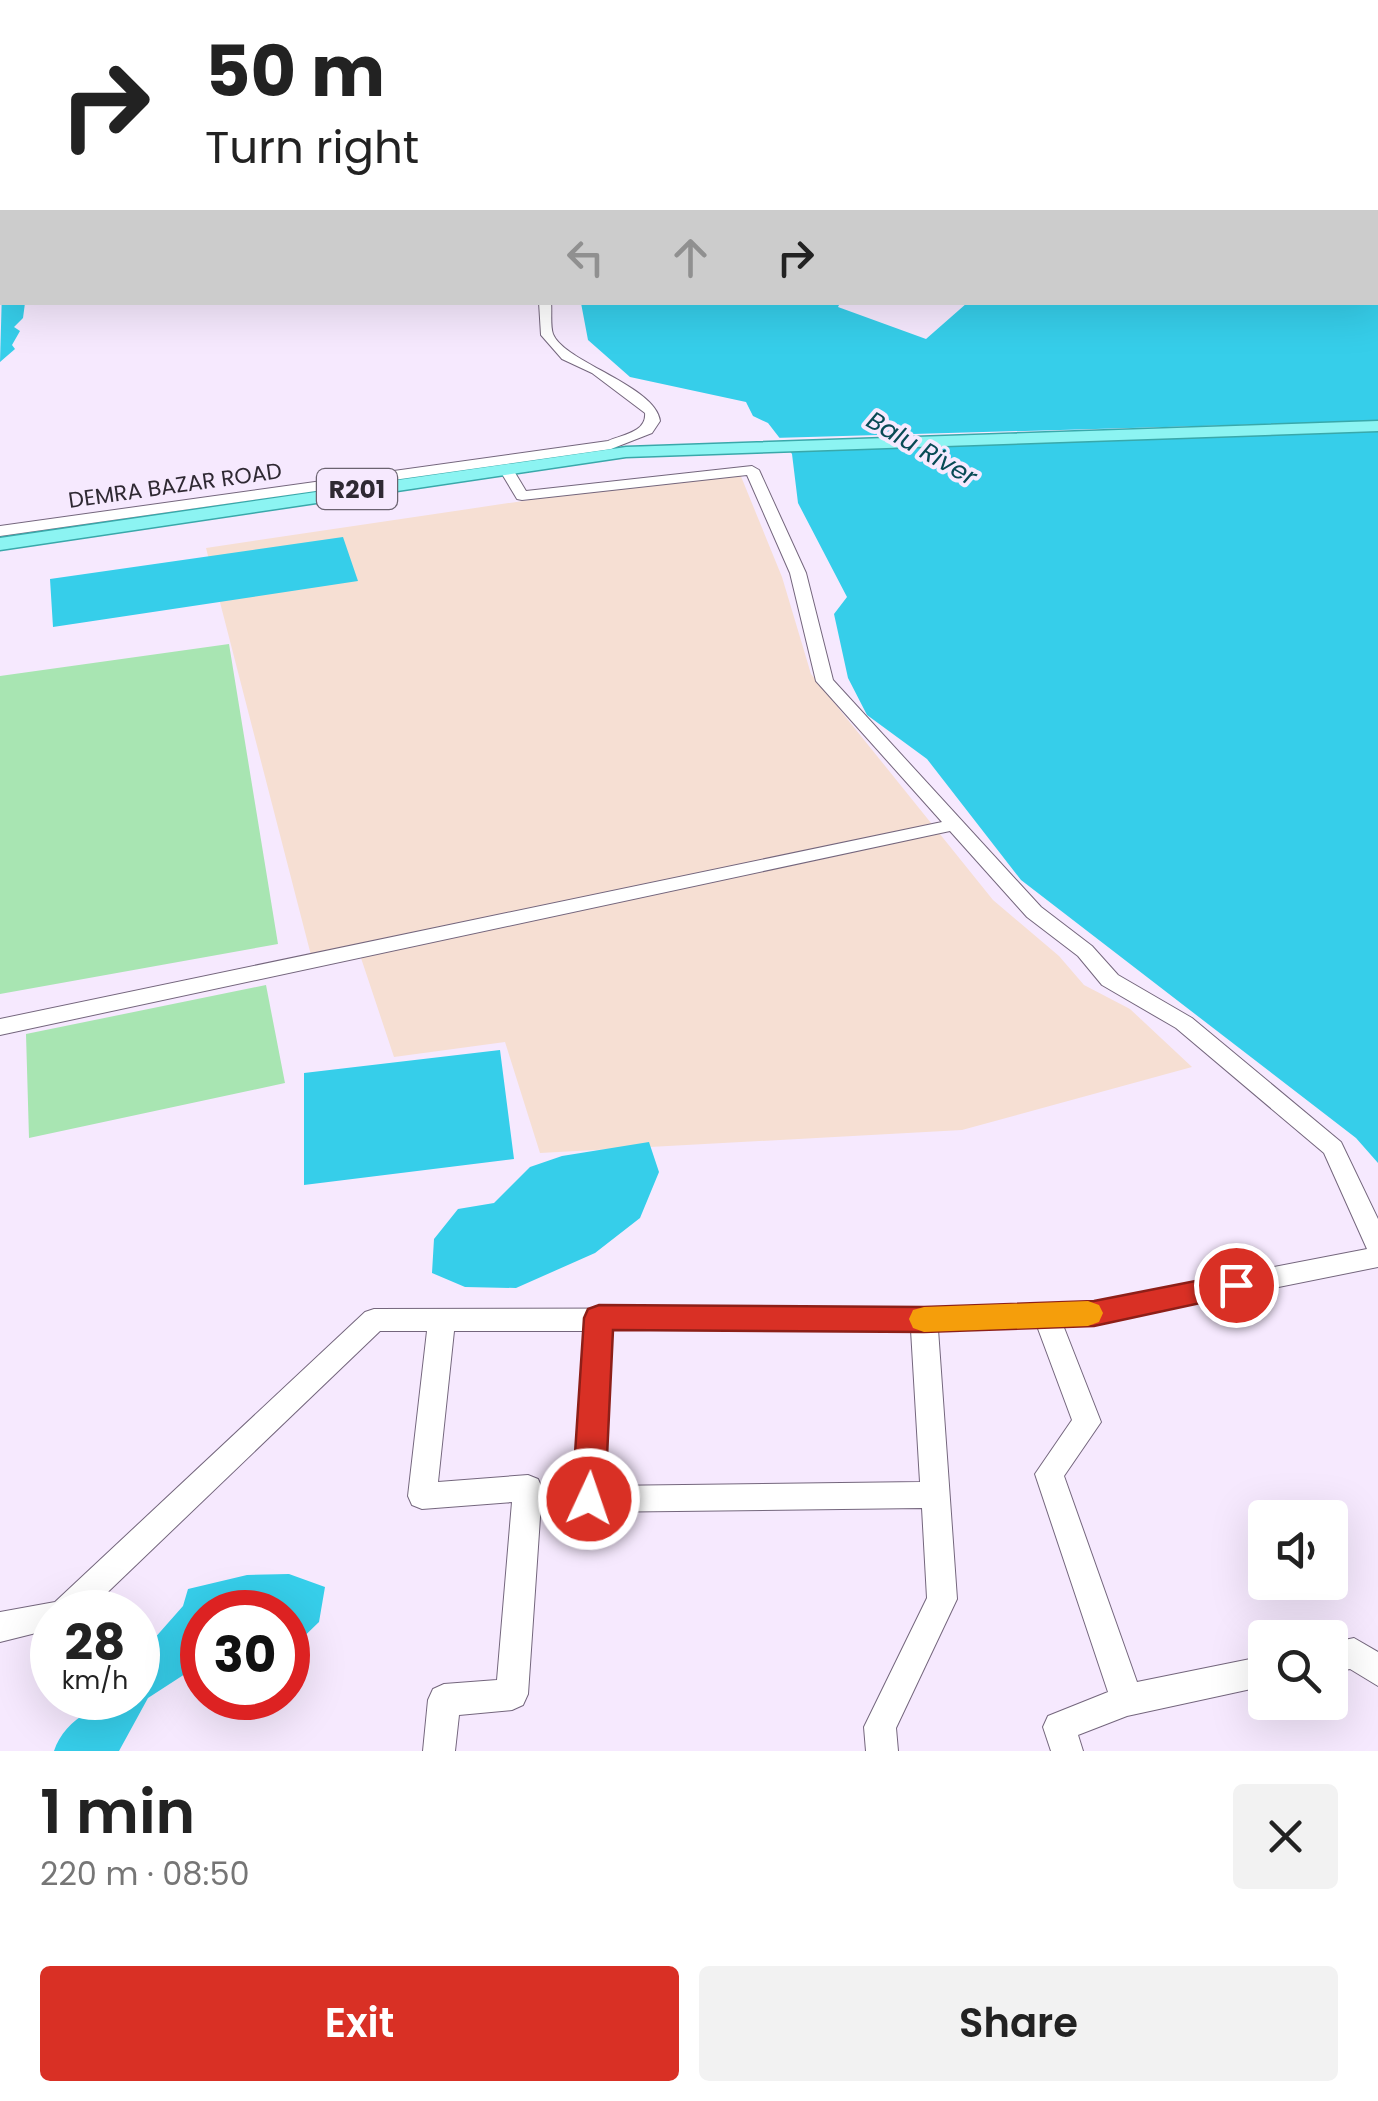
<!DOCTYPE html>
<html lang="en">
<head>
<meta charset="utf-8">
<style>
  body { margin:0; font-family:Poppins,sans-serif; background:#f2f2f2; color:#222; height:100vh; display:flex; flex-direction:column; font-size:38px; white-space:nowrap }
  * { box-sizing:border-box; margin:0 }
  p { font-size:32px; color:#767676 }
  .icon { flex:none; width:55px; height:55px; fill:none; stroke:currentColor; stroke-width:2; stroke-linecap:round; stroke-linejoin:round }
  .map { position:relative; height:1751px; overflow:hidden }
  .sheet { display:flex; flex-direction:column; background:#fff; flex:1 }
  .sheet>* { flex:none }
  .top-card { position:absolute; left:0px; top:0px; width:1380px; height:305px; box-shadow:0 10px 40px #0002; background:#fff; color:#222; overflow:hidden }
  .buttons { position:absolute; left:1248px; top:1500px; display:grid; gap:20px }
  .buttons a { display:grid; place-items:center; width:100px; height:100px; border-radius:10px; background:#fff; box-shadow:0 10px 40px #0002; font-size:50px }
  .speed { position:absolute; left:30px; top:1590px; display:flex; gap:20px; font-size:50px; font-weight:700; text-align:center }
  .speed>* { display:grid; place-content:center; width:130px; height:130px; border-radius:50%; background:#fff; box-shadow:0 10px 40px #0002; line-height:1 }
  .speed small { font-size:25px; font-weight:400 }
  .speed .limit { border:15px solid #d22; background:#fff; color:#111 }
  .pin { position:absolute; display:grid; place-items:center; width:85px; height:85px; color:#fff; margin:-42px; border:5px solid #fff; border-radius:50%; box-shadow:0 2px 10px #0007 }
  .me { position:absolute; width:110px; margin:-55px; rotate:3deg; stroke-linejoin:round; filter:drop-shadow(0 0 8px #0008) }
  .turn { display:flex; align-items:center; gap:35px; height:210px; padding:0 40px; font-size:45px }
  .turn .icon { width:130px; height:130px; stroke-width:2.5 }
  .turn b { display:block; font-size:70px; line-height:85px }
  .lanes { display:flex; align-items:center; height:95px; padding:0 40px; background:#0003; justify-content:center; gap:50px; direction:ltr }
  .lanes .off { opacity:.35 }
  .round { display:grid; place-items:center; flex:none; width:105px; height:105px; border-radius:10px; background:#f2f2f2 }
  .headline { display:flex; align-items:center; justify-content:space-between; height:170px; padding:0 40px }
  h1 { font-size:60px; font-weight:600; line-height:75px }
  .action { display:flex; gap:20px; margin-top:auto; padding:20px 40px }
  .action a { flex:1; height:115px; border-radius:10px; background:#d93025; color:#fff; font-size:40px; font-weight:600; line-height:115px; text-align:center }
  .action a+a { background:#f2f2f2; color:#222 }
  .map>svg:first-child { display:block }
</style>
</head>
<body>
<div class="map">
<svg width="1378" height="1751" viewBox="0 0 1378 1751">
  <rect width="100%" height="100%" fill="#f6e9fe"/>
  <path fill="#f6dfd3" d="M738 469 782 577 811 674 993 900 1059 956 1084 985 1130 1009 1192 1067 962 1130 540 1153 505 1042 394 1057 361 958 313 963 206 548Z"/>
  <path fill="#a8e5b2" d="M229 644 278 944 0 994V676Z
    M266 985 285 1083 29 1138 26 1034Z"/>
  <path fill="#36ceea" d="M1378 0V1163L1356 1138 1021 880 927 759 867 715 848 678 834 614 847 597 798 503 792 454 768 423 753 416 746 402 630 377 588 340 581 303H840L838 307 926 339 967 303 1378 302V2H1370Z
    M2 291V302L25 303 23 318 14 327 20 331 12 345 15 349 0 362Z
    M343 537 358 581 53 627 50 579Z
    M500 1050 514 1159 304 1185V1073Z
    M649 1142 659 1172 640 1218 595 1253 516 1288 465 1287 432 1273 434 1239 458 1209 494 1203 530 1167 562 1156Z
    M289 1574 325 1587 319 1622 288 1652V1612H202V1677L185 1674 148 1698 119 1751H54C65 1718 104 1698 138 1698V1657L183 1606 188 1589 247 1575Z"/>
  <path fill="#f6e9fe" d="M1378 421V429L780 447 773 438Z"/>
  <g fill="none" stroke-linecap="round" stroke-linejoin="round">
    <g stroke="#74667d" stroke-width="2">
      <path id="minor" d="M517 0H527L529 2H520Z
        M617 0H627L629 2H620Z
        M935 0H943V2H936Z
        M2 128V134L0 135V129Z
        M2 150V158L0 159V151Z
        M0 187H2V193H0Z
        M539 302H551C552 311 550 326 553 334 564 362 656 386 660 421L652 433 611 449 0 536V526L608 441C622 435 647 432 645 413L592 373 562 359 541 335Z
        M752 466 759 470 806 573 833 680 1041 907 1092 946 1118 975 1192 1018 1341 1142 1378 1219V1267L1094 1324 1063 1325 1101 1422 1064 1476 1137 1682 1265 1656V1686L1127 1716 1078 1735 1083 1751H1051L1043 1727 1048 1716 1108 1692 1035 1474 1072 1420 1037 1326 938 1329 957 1599 896 1728 898 1751H866L864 1727 927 1598 922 1508 589 1512 579 1508 575 1499 585 1331H454L438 1482 528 1475 538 1479 542 1488 528 1694 523 1705 512 1710 459 1715 455 1751H423L428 1700 433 1689 444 1684 497 1680 512 1502 422 1509 412 1505 408 1496 427 1331H380L87 1612H52V1629L0 1642V1612L55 1602 365 1312 374 1309 924 1308 1094 1302 1367 1249 1324 1153 1176 1028 1102 985 1078 956 1027 917 950 831 0 1035V1019L942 822 816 681 790 573 747 475 522 500 517 499 502 474 514 471 526 491ZM612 1330H911L920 1482 604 1486Z
        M1354 1638 1378 1652V1686L1350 1669 1330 1673V1643Z"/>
    </g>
    <g stroke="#39a8aa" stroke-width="3">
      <path id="major" d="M1378 421V431L626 457 0 550V538L626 447Z"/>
    </g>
    <use href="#minor" fill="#fff" fill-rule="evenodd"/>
    <use href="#major" fill="#8cf4f2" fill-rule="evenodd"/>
  </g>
  <path fill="#d93025" stroke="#8d1f18" stroke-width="2.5" d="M1236 1273 1247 1277 1251 1285 1247 1293 1094 1326 924 1332 613 1330 605 1499 600 1509 589 1514 577 1509 572 1499 584 1318 588 1309 599 1305 924 1307 1094 1301Z"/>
  <path fill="#f59e0b" d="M1088 1301 1099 1305 1103 1313 1099 1322 1088 1326 924 1332 913 1328 909 1319 913 1310 924 1307Z"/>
  <g text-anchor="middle" stroke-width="8" stroke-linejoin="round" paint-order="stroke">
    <g font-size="22" fill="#2f2933" stroke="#f6e9fe">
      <text transform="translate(175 485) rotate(-8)" y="8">DEMRA BAZAR ROAD</text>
    </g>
    <g font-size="25" font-style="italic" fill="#084a55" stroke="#f6e9fe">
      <text transform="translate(922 448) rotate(30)" y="9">Balu River</text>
    </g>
    <rect fill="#f6e9fe" stroke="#6b6370" stroke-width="2.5" x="317" y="469" width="80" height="40" rx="8"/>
    <g font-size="25" font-weight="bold" fill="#2f2933">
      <text x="357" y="498">R201</text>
    </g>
  </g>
</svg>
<div class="buttons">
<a><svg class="icon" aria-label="sound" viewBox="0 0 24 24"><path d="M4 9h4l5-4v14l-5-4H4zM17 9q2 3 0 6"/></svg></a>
<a><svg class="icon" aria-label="search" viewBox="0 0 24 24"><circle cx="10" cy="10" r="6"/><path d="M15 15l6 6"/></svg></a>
</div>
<div class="speed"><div>28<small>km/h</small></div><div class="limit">30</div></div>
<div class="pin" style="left:1236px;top:1285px;background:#d93025"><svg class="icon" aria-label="arrive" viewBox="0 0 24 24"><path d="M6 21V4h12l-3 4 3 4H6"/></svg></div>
<svg class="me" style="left:589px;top:1499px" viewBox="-20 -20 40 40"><circle r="17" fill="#d93025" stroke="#fff" stroke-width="3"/><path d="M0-11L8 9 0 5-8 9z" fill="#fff"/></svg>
<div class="top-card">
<div class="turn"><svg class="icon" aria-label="right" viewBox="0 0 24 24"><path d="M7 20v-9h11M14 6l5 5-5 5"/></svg><div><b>50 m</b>Turn right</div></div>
<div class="lanes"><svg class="icon off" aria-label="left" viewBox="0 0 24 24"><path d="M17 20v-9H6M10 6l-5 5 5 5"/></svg><svg class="icon off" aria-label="ahead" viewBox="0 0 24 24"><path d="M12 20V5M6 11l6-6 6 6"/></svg><svg class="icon" aria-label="right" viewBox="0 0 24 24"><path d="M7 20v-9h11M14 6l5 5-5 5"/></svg></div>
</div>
</div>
<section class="sheet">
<div class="headline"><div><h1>1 min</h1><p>220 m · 08:50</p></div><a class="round"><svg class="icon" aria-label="close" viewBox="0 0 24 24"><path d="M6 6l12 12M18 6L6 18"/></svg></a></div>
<div class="action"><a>Exit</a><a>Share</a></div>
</section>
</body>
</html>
